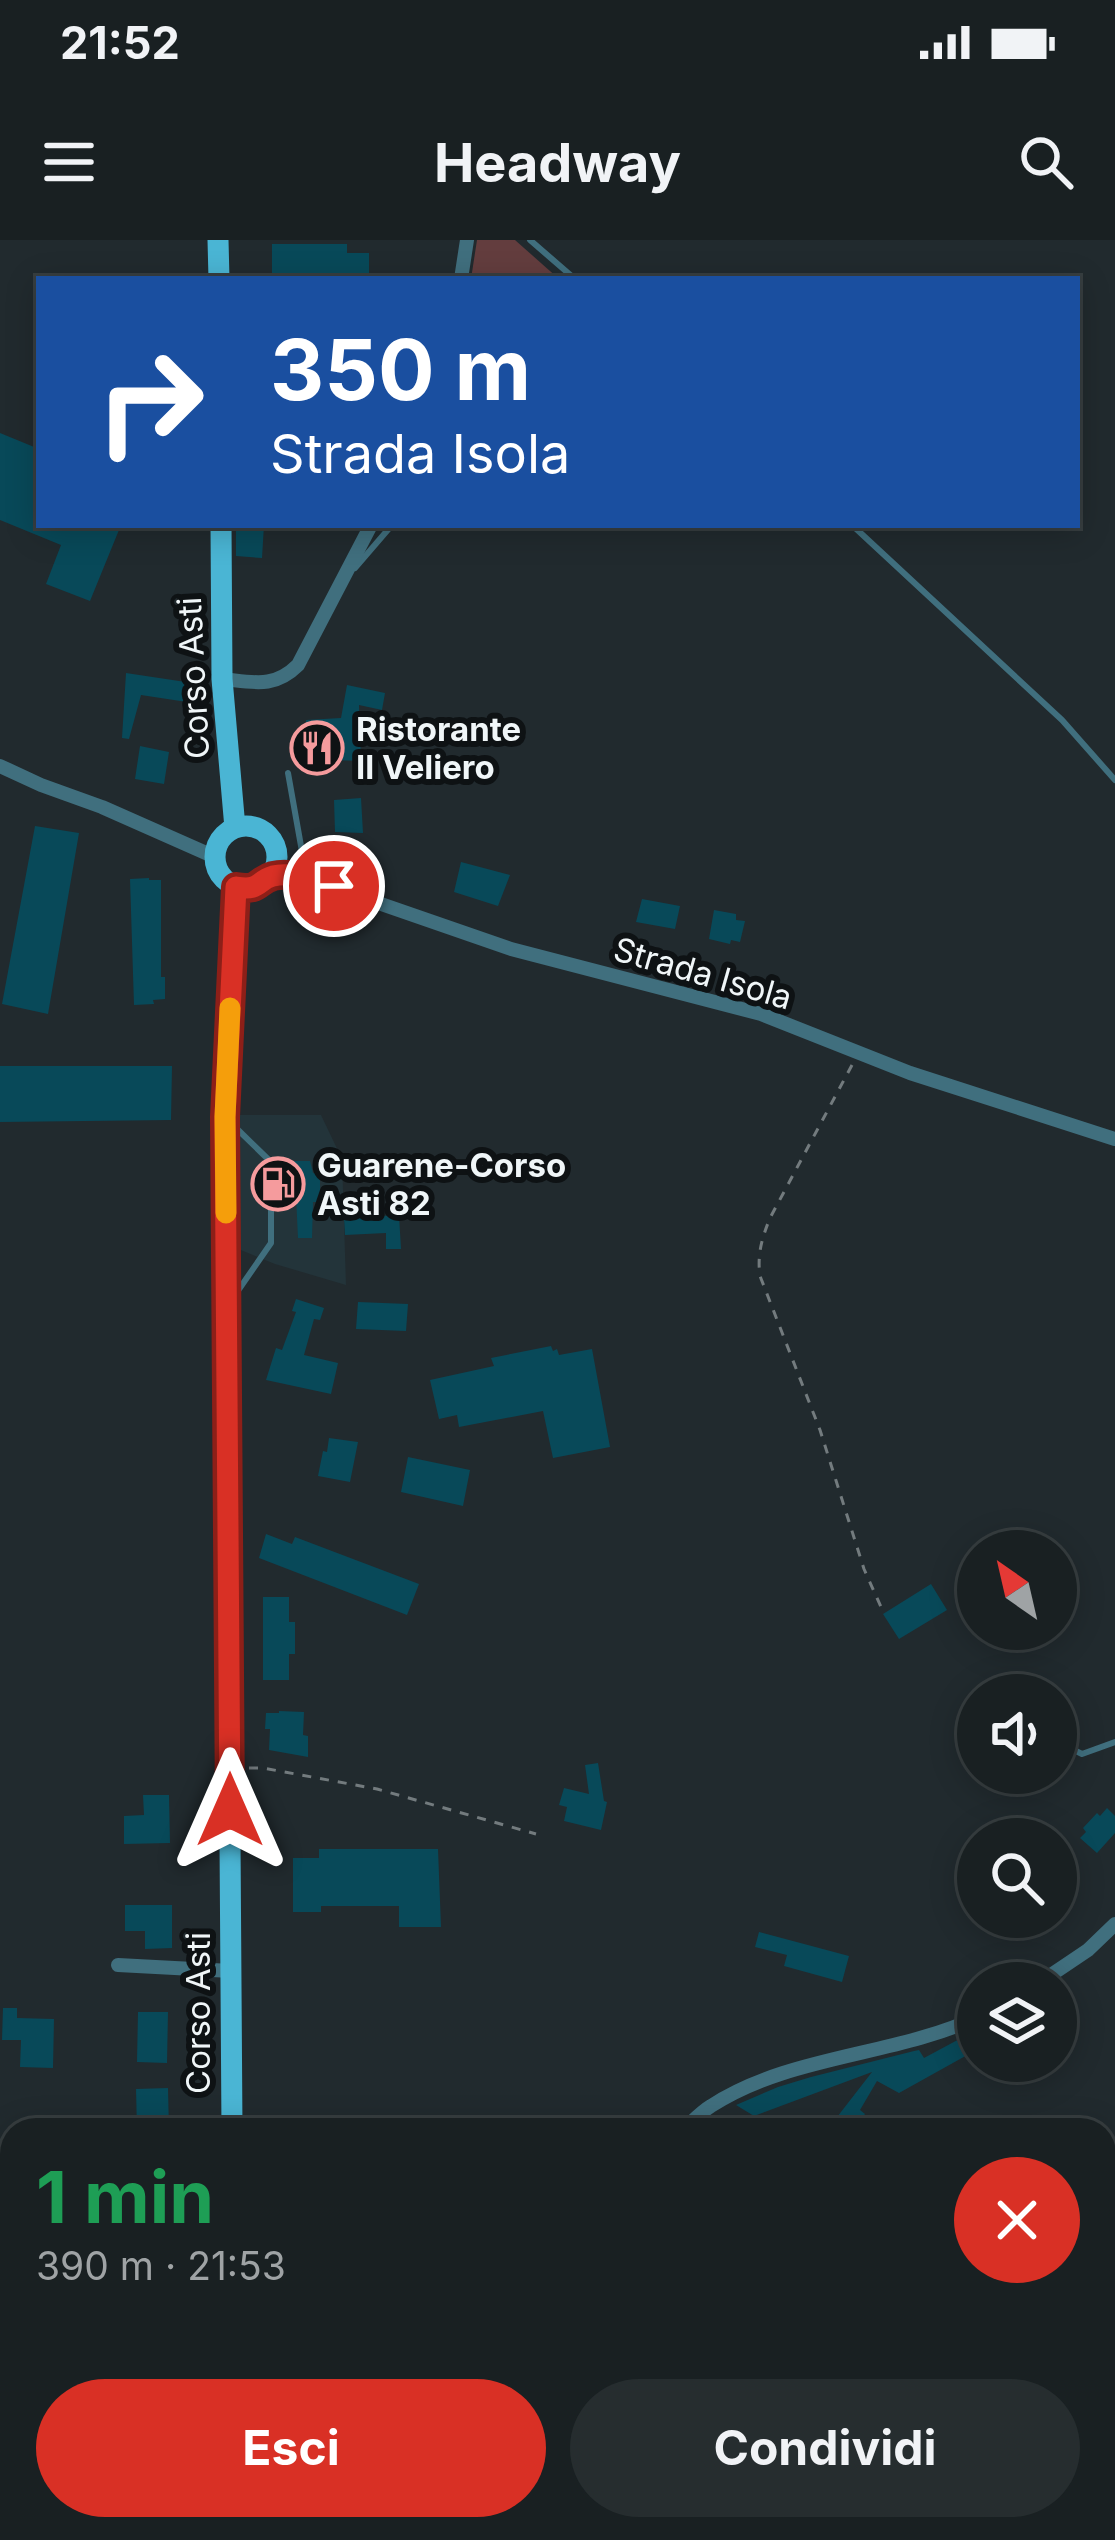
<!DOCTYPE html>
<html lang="it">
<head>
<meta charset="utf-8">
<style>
  body { margin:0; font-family:Inter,sans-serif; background:#262d2f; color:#f1f3f6; height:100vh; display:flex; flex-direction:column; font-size:45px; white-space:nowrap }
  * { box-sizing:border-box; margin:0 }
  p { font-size:39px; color:#9fa3a5 }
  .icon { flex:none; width:66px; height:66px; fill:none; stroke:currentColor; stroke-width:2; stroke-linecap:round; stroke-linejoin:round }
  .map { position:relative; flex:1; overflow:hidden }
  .sheet { position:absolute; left:0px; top:1878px; width:1116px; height:423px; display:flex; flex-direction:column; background:#192022; border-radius:36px 36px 0 0; box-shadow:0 6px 30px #0003,0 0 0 3px #373e40 }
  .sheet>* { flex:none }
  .hud { position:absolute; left:36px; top:36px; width:1044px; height:252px; border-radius:0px; box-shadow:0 6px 30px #0003,0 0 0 3px #373e40; background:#1a4fa0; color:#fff; overflow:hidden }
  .needle { width:78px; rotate:326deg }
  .buttons { position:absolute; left:957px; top:1290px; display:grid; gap:24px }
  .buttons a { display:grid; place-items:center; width:120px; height:120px; border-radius:50%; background:#192022; box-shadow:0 6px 30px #0003,0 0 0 3px #373e40; font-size:60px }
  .pin { position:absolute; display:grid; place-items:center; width:102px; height:102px; color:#fff; margin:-51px; border:6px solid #fff; border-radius:50%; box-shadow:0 3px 12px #0007 }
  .me { position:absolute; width:132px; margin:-66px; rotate:0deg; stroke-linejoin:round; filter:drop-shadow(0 0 9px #0008) }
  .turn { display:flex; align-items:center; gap:42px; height:252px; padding:0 36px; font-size:54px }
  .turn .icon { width:156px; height:156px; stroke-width:2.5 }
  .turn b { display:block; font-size:84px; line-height:102px }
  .round { display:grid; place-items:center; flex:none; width:126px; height:126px; border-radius:63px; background:#262d2f }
  .head { display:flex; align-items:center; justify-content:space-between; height:204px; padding:0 36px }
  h1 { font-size:72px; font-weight:700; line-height:90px; color:#1e9e55 }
  .action { display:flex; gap:24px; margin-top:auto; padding:24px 36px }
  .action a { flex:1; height:138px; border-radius:72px; background:#d93025; color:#fff; font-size:48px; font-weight:700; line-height:138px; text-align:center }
  .action a+a { background:#262d2f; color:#f1f3f6 }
  .status { display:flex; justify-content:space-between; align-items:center; height:84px; padding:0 60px; background:#192022; direction:ltr }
  .status svg { height:33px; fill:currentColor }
  header { display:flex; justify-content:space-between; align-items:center; height:156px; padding:0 36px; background:#192022; font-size:54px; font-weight:700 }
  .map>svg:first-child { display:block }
</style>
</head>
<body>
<div class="status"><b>21:52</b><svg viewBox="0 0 49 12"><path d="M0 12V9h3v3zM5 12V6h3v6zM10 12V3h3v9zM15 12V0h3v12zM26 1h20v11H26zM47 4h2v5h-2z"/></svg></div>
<header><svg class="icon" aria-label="menu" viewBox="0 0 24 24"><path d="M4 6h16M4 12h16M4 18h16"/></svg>Headway<svg class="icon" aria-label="search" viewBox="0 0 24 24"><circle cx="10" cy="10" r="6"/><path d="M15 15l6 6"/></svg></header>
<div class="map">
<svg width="1115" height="2300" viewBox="0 0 1115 2300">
  <rect width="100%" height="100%" fill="#212a2e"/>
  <path fill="#23343a" d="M236 875H321L342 919 346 1045 275 1024 236 1008Z"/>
  <path fill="#633d3e" d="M477 0H515L559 39H471Z"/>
  <path fill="#084959" d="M272 4H347V13H369V39H272Z
    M0 193 39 209V285H121L90 361 46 344 61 305 0 280Z
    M236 285H264L262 318 236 316Z
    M126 433 199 444 200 464 141 455 129 499 122 498Z
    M347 445 385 453 382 470 359 465 361 521 307 519 306 480 341 478Z
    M140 506 169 512 164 544 135 539Z
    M361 558 363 593 335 592 334 560Z
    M35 586 79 593 48 774 2 764Z
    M461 622 510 635 498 666 454 652Z
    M149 638V640H161V737H165V759L153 760 154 764 134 765 130 639Z
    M642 659 680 666 675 689 636 682Z
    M714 670 736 674V680L745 681 740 702 731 700 730 704 709 699Z
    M0 826H172L171 880 0 882Z
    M291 921H310L313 933 320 934V962H313L312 998H298L296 956H291Z
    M399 975 401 1009H386V993L345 995 344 978Z
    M296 1059 324 1068 320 1080 314 1079 304 1115 338 1123 331 1154 266 1140 276 1108 282 1110 296 1072 292 1071Z
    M358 1062 408 1064 406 1091 356 1089Z
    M551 1106 553 1111 557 1109 559 1115 592 1109 610 1207 553 1218 543 1171 459 1187 457 1175 439 1179 430 1140 494 1126 491 1118Z
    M329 1198 358 1202 350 1242 318 1236 323 1211 327 1212Z
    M408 1217 470 1230 463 1266 401 1252Z
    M266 1294 292 1304 295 1297 419 1344 407 1375 259 1318Z
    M931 1344 947 1370 899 1399 883 1374Z
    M263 1357H289V1382H295V1414H289V1440H263Z
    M279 1471 304 1472 303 1495 308 1496V1517L269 1510 270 1489H265L266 1473H279Z
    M598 1523 604 1561 607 1562 601 1590 564 1581 567 1567 559 1565 564 1548 589 1554 585 1525Z
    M143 1555H169L170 1603 124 1604V1576L144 1575Z
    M1107 1568 1115 1576V1593L1097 1613 1080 1598 1086 1592 1083 1588 1097 1573 1100 1576Z
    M319 1609H438L441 1687H399V1666H321V1672H293V1618H319Z
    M125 1665H172V1708L145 1709V1691H125Z
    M759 1692 849 1716 842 1742 784 1726 787 1715 755 1707Z
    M3 1768H17V1778L54 1779 53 1828 20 1827 21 1800H2Z
    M138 1772H168L167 1823 137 1822Z
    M978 1789V1809L899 1853 877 1841 860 1870 865 1874 853 1890H827L872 1832 754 1876 736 1865 778 1847 811 1837 914 1811 919 1810 924 1818Z
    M168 1848 169 1890H137L136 1849Z"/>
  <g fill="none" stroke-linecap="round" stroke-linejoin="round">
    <path stroke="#737b7e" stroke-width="3" stroke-dasharray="9 9" stroke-linecap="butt" d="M852 825 770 978C762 998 757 1014 760 1036L820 1190 864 1329 881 1367
      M249 1528H263L377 1549 536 1594
      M817 2289 828 2300"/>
    <path stroke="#406f7e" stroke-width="6" d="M530 0 575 39
      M852 285 1062 480 1115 540
      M355 328 392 285
      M288 533 306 634
      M233 885 271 922V1003L235 1055
      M1070 1508 1082 1514 1115 1502
      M0 2116 12 2115
      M0 2277 12 2275
      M555 2289 568 2300"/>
    <path stroke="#406f7e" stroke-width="14" d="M461 39 467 0
      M222 439C253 442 274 449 298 425L371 285
      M0 526 41 545 102 567 215 617
      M271 636 306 638 511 709 761 774 910 833 1115 899
      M118 1725 231 1731
      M1039 1743 1088 1710 1115 1684
      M683 1890C692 1882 701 1872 711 1866 789 1815 895 1816 978 1777
      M0 1931 12 1930
      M507 2300 513 2289"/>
    <path stroke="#406f7e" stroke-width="16" d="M47 2300 103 2289"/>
    <path stroke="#4ab5d4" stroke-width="21" d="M218 0 219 39
      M221 285 222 439 235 588
      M215 617a31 31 0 1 1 62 0a31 31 0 1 1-62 0Z
      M232 1890 225 877 236 647
      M235 2289V2300"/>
  </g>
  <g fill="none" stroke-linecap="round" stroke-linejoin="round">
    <g stroke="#8d1f18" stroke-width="30">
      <path id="route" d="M230 1570 225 877 236 647C261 651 256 641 273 636 292 631 317 641 334 646"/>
    </g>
    <use href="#route" stroke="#d93025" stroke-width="21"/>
    <path stroke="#f59e0b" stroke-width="21" d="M226 973 225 877 230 768"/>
  </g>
  <defs>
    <g id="restaurant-ring" transform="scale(2.7)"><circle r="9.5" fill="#0e1214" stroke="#f59b9d" stroke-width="1.5"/><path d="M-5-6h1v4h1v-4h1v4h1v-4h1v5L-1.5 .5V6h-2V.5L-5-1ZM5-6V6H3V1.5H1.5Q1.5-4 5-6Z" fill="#f59b9d"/></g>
    <g id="fuel-ring" transform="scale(2.7)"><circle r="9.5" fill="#0e1214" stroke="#f59b9d" stroke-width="1.5"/><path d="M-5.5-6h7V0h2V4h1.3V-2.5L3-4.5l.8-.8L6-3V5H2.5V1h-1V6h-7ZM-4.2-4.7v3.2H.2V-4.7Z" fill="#f59b9d"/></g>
  </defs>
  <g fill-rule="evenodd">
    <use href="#restaurant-ring" x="317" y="508"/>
    <use href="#fuel-ring" x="278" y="944"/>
  </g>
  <g text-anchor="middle" stroke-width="12" stroke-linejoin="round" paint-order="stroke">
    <g font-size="33" fill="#f0f6f8" stroke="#0e1214">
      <text transform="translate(193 438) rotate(-93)" y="12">Corso Asti</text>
      <text transform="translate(703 733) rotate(16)" y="12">Strada Isola</text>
      <text transform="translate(198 1773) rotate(-90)" y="12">Corso Asti</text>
    </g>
    <g font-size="33" font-weight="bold" fill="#f0f6f8" stroke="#0e1214" text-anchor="start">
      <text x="356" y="501">Ristorante<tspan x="356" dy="38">Il Veliero</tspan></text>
      <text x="317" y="937">Guarene-Corso<tspan x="317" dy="38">Asti 82</tspan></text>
    </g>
  </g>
</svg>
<div class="buttons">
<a><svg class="needle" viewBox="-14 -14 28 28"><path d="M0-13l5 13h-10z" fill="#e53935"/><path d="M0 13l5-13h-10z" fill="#9fa3a5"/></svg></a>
<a><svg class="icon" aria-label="sound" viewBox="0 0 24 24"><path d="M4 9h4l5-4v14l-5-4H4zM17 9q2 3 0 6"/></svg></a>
<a><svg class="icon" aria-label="search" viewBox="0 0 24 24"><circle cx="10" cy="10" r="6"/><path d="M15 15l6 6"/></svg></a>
<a><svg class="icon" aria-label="layers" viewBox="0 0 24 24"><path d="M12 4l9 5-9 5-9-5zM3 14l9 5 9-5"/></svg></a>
</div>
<div class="pin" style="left:334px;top:646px;background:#d93025"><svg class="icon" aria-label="arrive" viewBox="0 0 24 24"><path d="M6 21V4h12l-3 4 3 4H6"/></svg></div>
<svg class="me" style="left:230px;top:1570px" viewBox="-20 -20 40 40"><path d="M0-17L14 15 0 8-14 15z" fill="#d93025" stroke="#fff" stroke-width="4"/></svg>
<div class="hud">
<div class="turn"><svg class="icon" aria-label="right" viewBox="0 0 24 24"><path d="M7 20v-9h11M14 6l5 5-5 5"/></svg><div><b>350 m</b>Strada Isola</div></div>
</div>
<section class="sheet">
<div class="head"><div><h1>1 min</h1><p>390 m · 21:53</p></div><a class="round" style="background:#d93025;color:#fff"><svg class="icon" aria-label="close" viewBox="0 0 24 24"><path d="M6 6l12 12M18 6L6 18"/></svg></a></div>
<div class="action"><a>Esci</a><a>Condividi</a></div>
</section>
</div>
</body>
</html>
